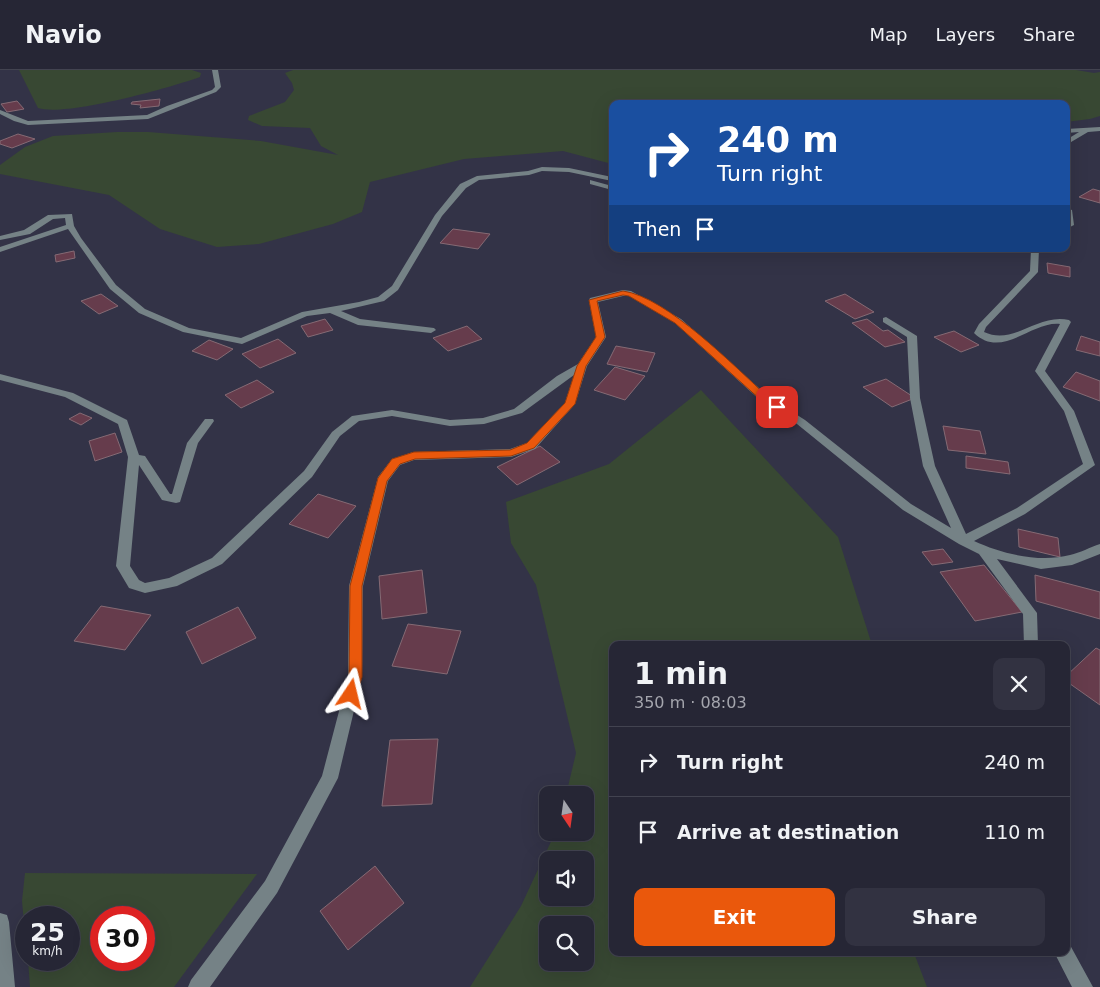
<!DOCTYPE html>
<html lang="en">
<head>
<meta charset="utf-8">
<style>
  body { margin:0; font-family:"DejaVu Sans",sans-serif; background:#323241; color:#f1f3f6; height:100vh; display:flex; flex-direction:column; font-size:19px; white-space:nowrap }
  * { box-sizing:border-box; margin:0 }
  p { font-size:16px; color:#a4a5ad }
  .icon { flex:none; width:28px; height:28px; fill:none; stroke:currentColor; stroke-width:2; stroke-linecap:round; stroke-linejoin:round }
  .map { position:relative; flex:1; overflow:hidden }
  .details { position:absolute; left:609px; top:571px; width:461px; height:315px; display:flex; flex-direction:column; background:#262635; border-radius:10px; box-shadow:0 5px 20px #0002,0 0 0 1px #424350 }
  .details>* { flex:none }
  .banner { position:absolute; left:609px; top:30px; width:461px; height:152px; border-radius:10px; box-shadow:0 5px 20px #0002,0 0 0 1px #424350; background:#1a4fa0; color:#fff; overflow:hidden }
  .needle { width:32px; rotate:167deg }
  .controls { position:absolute; left:539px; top:716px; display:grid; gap:10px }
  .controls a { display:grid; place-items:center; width:55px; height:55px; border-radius:10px; background:#262635; box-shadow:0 5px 20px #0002,0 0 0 1px #424350; font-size:25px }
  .speed { position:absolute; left:15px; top:836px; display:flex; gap:10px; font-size:25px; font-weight:700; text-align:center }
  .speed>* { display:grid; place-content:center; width:65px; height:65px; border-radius:50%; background:#262635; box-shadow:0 5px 20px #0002,0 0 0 1px #424350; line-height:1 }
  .speed small { font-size:12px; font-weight:400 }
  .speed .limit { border:8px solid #d22; background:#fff; color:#111 }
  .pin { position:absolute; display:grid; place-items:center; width:42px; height:42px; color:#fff; margin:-21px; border-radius:10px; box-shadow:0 2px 8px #0006 }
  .me { position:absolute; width:55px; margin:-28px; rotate:10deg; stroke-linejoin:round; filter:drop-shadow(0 0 4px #0008) }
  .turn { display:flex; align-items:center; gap:18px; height:105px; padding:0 25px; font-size:22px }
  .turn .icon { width:65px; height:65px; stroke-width:2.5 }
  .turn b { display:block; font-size:35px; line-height:42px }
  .then { display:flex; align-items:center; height:48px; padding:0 25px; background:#0003; gap:10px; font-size:19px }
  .round { display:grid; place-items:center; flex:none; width:52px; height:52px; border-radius:10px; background:#323241 }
  .head { display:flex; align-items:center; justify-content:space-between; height:85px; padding:0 25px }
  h1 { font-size:30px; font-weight:600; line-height:38px }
  .button { display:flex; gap:10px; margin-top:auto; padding:10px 25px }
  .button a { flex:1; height:58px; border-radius:10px; background:#ea580c; color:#fff; font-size:20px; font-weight:600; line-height:58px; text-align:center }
  .button a+a { background:#323241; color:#f1f3f6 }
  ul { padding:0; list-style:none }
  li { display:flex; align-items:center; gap:15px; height:70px; padding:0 25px; border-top:1px solid #424350 }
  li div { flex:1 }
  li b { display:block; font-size:19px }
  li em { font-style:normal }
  header { display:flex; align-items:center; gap:30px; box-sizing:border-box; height:70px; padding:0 25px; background:#262635; border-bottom:1px solid #424350 }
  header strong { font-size:24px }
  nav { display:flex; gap:28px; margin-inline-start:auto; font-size:18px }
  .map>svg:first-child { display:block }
</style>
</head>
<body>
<header>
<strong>Navio</strong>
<nav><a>Map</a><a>Layers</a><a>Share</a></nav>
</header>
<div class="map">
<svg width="1100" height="917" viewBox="0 0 1100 917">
  <rect width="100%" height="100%" fill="#333347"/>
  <path fill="#384833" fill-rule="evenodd" d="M19 0H192L201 3 200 7C169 18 66 47 38 38Z
    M293 0H1076L1094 3 1100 2V46L1090 49 1066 52V34H612V94L563 81 464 89 370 112 362 142 333 154 259 174 217 177 160 159 109 125 0 104V95L25 77 53 66 117 62H148L261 71 338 85 321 76 310 58 262 56 248 50 249 46 285 32 294 20 292 13 285 3Z
    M701 320 838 467 872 575H612V882L914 883 927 917H470L521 836 555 763 585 762V725H566L576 683 536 515 511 473 506 432 609 394ZM548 790H585V828H548ZM548 855H585V892H548Z
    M25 803 257 804 174 917H30L28 890H69V848H26V875L22 831ZM101 848H144V890H101Z"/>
  <path fill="#663c4c" stroke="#856a74" d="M160 29 159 36 140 38 141 35 131 34 132 32Z
    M17 31 24 39 7 42 1 34Z
    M18 64 35 69 12 78 0 74V71Z
    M1093 119 1100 121V133L1079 127Z
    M453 159 490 164 478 179 440 173Z
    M74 181 75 188 56 192 55 185Z
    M1047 193 1070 197V207L1048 203Z
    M101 224 118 236 99 244 81 231Z
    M845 224 874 242 855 249 825 231Z
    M325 249 333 260 308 267 301 256Z
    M867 249 883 261 888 260 905 272 885 277 852 253Z
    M467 256 482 269 448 281 433 268Z
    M954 261 979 275 961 282 934 267Z
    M1081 266 1100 272V286L1076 280Z
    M278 269 296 283 260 298 242 284Z
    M209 270 233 279 217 290 192 281Z
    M616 276 655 283 647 302 607 294Z
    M615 297 645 306 625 330 594 320Z
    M1076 302 1100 311V331L1063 317Z
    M886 309 915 328 892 337 863 317Z
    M257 310 274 322 241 338 225 325Z
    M80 343 92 348 81 355 69 349Z
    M943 356 980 361 986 384 948 380Z
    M115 363 122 382 95 391 89 371Z
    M540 376 560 392 517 415 497 397Z
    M966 386 1008 392 1010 404 966 398Z
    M318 424 356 436 328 468 289 454Z
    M1018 459 1058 468 1060 487 1019 477Z
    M943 479 953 492 932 495 922 482Z
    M984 495 1022 542 975 551 940 502Z
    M422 500 427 543 382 549 379 506Z
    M1035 505 1100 522V549L1036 531Z
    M101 536 151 545 125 580 74 571Z
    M238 537 256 568 202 594 186 562Z
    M408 554 461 561 447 604 392 596Z
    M1096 578 1100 580V635L1066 611V606Z
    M438 669 432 734 382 736 390 670Z
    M375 796 404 833 348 880 320 841Z"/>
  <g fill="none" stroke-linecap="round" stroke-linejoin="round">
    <path fill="#758286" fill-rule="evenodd" d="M212 0H218L221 17 216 22 148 49 28 55 14 51 0 44V40L28 51 147 45 167 36 212 20 215 17Z
      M1100 57V61L1088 62 1066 75V70L1079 62 1066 63V59Z
      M542 97 569 98 612 107V111L569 102 542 101 529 105 479 110 466 118 442 146 398 220 384 231 341 241 360 249 434 258 436 260 431 263 358 255 330 243 307 246 242 274 183 262 139 243 110 219 68 159 0 182V177L66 155 65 148 53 149 30 164 0 170V166L24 160 48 145 72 144 74 156 81 168 116 215 145 239 189 258 241 268 302 242 359 232 378 227 392 216 435 145 460 114 477 106 528 101Z
      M590 110 612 116V120L590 114Z
      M1066 138 1072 140 1074 155 1066 159Z
      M972 179H990L983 183Z
      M1031 179H1039L1038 202 986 257 984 262C1014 276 1037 243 1069 250L1071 252 1045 301 1074 341 1095 395 1025 444 974 471C1002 484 1040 493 1070 485 1080 483 1090 477 1100 474V484L1072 495 1041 499 997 489 1037 543 1038 575H1024L1023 544 979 484 959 474 903 440 797 354 761 331 675 253 629 226H623L598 232 606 267 587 296 575 334 535 379 511 387 414 390 400 395 388 411 363 516 362 607 338 708 277 823 210 917H188L191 910 265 811 322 706 348 607 349 516 378 407 392 389 413 382 510 379 527 373 565 333 574 305 522 343 484 354 450 356 392 346 359 351 340 366 312 407 222 494 177 516 145 523 129 518 116 496 128 387 118 354 65 327 0 310V304L73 323 127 350 139 385 145 386 170 424H172L187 373 205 349H213L214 351 198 373 180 432 176 433 162 430 139 395 130 496 139 510 145 513 169 508 212 488 304 401 332 362 352 346 392 340 450 350 483 348 514 339 557 306 578 294 596 267 589 230 590 228 623 220 631 221 681 249 769 327 805 350 911 434 951 458 923 396 910 328 907 267 883 252V248L886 247 917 266 920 328 935 396 966 464 1017 438 1083 394 1064 341 1035 301 1060 254C1031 251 1002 290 974 263L979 254 1030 201Z
      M0 843 7 845 9 852 15 917H0Z
      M1066 874 1070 875 1093 917H1072L1054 882H1066Z"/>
  </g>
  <path fill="#ea580c" stroke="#983908" d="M623 221C667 227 735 297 768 327L782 337 781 339H774L762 331 675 253 629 226 623 225 597 231 605 267 586 296 575 334 534 378 511 386 415 389 400 394 387 411 362 516V607L356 628 351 630 346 628 344 624 349 607 350 516 378 408 392 389 414 382 510 380 527 373 565 333 577 296 596 267 589 230Z"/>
</svg>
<div class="controls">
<a><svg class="needle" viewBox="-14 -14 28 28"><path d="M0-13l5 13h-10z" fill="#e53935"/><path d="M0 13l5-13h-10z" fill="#a4a5ad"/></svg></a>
<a><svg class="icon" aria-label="sound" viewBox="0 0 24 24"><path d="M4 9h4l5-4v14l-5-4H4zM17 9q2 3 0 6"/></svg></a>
<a><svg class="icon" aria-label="search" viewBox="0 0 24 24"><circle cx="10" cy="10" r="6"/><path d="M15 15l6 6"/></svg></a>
</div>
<div class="speed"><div>25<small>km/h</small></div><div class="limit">30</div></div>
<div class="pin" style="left:777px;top:337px;background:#d93025"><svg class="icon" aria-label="arrive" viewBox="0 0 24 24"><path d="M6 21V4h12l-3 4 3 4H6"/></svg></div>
<svg class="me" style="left:351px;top:624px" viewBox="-20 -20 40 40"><path d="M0-17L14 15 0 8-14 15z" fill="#ea580c" stroke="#fff" stroke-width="4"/></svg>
<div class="banner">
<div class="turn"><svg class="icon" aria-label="right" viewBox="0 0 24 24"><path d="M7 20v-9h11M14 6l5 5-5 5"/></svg><div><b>240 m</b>Turn right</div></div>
<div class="then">Then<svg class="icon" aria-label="arrive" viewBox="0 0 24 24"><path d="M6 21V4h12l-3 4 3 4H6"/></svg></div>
</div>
<section class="details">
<div class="head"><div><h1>1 min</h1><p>350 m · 08:03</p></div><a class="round"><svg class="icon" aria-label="close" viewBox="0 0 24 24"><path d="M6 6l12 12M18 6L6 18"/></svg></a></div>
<ul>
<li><svg class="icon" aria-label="right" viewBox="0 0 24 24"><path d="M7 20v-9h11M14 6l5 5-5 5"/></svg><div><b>Turn right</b></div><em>240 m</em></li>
<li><svg class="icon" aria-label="arrive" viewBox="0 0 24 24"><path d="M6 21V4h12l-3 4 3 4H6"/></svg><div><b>Arrive at destination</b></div><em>110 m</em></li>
</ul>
<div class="button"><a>Exit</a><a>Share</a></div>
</section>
</div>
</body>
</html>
